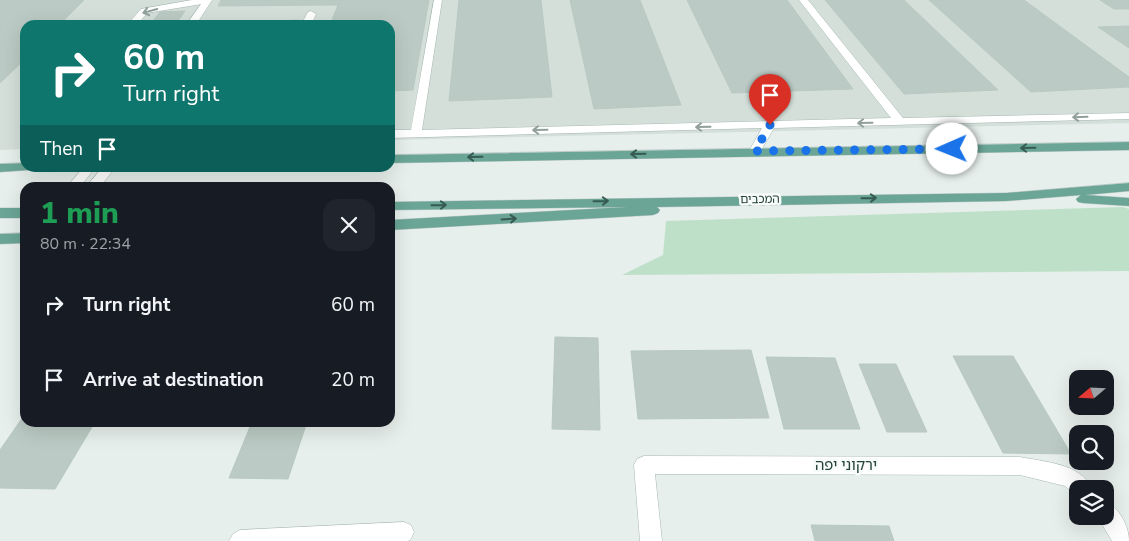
<!DOCTYPE html>
<html lang="en">
<head>
<meta charset="utf-8">
<style>
  body { margin:0; font-family:"Nunito Sans","Noto Sans Hebrew",sans-serif; background:#20242c; color:#f1f3f6; height:100vh; display:flex; flex-direction:column; font-size:19px; white-space:nowrap }
  * { box-sizing:border-box; margin:0 }
  p { font-size:16px; color:#9ea1a6 }
  .icon { flex:none; width:28px; height:28px; fill:none; stroke:currentColor; stroke-width:2; stroke-linecap:round; stroke-linejoin:round }
  .map { position:relative; flex:1; overflow:hidden }
  .side { position:absolute; left:20px; top:182px; width:375px; height:245px; display:flex; flex-direction:column; background:#171b24; border-radius:15px; box-shadow:0 5px 20px #0002 }
  .side>* { flex:none }
  .banner { position:absolute; left:20px; top:20px; width:375px; height:152px; border-radius:15px; box-shadow:0 5px 20px #0002; background:#0f766e; color:#fff; overflow:hidden }
  .needle { width:32px; rotate:251deg }
  .buttons { position:absolute; left:1069px; top:370px; display:grid; gap:10px }
  .buttons a { display:grid; place-items:center; width:45px; height:45px; border-radius:10px; background:#171b24; box-shadow:0 5px 20px #0002; font-size:25px }
  .pin { position:absolute; display:grid; place-items:center; width:42px; height:42px; color:#fff; margin:-51px -21px; border-radius:50% 50% 50% 0; rotate:-45deg; box-shadow:0 0 5px #0007 }
  .pin .icon { rotate:45deg }
  .me { position:absolute; width:55px; margin:-28px; rotate:269deg; stroke-linejoin:round; filter:drop-shadow(0 0 4px #0008) }
  .turn { display:flex; align-items:center; gap:18px; height:105px; padding:0 20px; font-size:22px }
  .turn .icon { width:65px; height:65px; stroke-width:2.5 }
  .turn b { display:block; font-size:35px; line-height:42px }
  .then { display:flex; align-items:center; height:48px; padding:0 20px; background:#0003; gap:10px; font-size:19px }
  .round { display:grid; place-items:center; flex:none; width:52px; height:52px; border-radius:15px; background:#20242c }
  .headline { display:flex; align-items:center; justify-content:space-between; height:85px; padding:0 20px }
  h1 { font-size:30px; font-weight:800; line-height:38px; color:#1e9e55 }
  ul { padding:0; list-style:none }
  li { display:flex; align-items:center; gap:15px; height:75px; padding:0 20px }
  li div { flex:1 }
  li b { display:block; font-size:19px }
  li em { font-style:normal }
  .map>svg:first-child { display:block }
</style>
</head>
<body>
<div class="map">
<svg width="1129" height="541" viewBox="0 0 1129 541">
  <rect width="100%" height="100%" fill="#e6efeb"/>
  <path fill="#d4dfda" d="M0 0H1129V123L390 140V25H25V149L0 150Z"/>
  <path fill="#bfe0c8" d="M1123 207 1129 209V271L622 275 663 255 666 221Z"/>
  <path fill="#bbcac4" stroke="#b8c9c2" d="M0 0H84L59 25H25V59L0 83Z
    M221 0H340L338 5 218 6Z
    M340 0H429L413 90 390 91V25H330Z
    M459 0H541L552 97 449 101Z
    M570 0H640L681 105 594 109Z
    M687 0H787L853 89 732 93Z
    M825 0H904L998 90 904 94Z
    M929 0H1024L1129 77V87L1031 92Z
    M1100 0H1129V9H1114Z
    M185 11 175 25H150L160 12Z
    M299 20 296 25H218L220 23Z
    M152 21 149 25H111L113 23Z
    M1129 26V48L1098 27Z
    M555 337 598 338 600 430 552 429Z
    M751 350 769 418 638 419 631 351Z
    M953 356H1013L1071 454 1003 453Z
    M766 357 835 358 860 429H784Z
    M859 364H896L927 432H887Z
    M25 414V422H95L55 489 0 488V450Z
    M252 422H307L288 479 229 478Z
    M811 525 889 526 894 541H815Z"/>
  <g fill="none" stroke-linecap="round" stroke-linejoin="round">
    <g stroke="#a8b8b2" stroke-width="1">
      <path id="service" d="M192 0H212L208 3 147 13 137 25H127L141 9Z
        M434 0H442L422 130 891 118 799 0H808L903 118 1129 113V119L774 128 759 154 755 155 749 151 762 128 390 138V130H411Z
        M311 11 316 14 311 25H301L308 12Z"/>
    </g>
    <g stroke="#a8b8b2" stroke-width="1">
      <path id="minor" d="M644 456 1020 457C1044 462 1081 463 1092 489H1078V497L1065 486 1020 475 655 474 662 541H640L634 465 637 459Z
        M1105 501C1119 507 1129 526 1129 541H1112L1098 518 1097 516H1105Z
        M404 522 411 525 414 532 411 539 408 541H229L233 534 240 530Z"/>
    </g>
    <g stroke="#a8b8b2" stroke-width="1">
      <path id="tertiary" d="M204 0H212L196 25H186Z
        M83 168H95L83 183V188H70L71 182Z
        M102 168H115L99 188H85Z"/>
    </g>
    <g stroke="#c2cac8" stroke-width="1">
      <path id="primary" d="M1129 142V150L390 163V155Z
        M25 163V168H31L29 170 0 172V164Z
        M1129 183V191L1085 195 1129 198V206L1083 203 1078 202 1076 199 1081 195 1006 201 657 207 660 210 658 213 653 215 390 230V220L627 207 390 210V202L1006 193Z
        M0 208H25V218H0Z
        M25 233V243L0 244V234Z"/>
    </g>
    <use href="#service" fill="#fff" fill-rule="evenodd"/>
    <use href="#minor" fill="#fff" fill-rule="evenodd"/>
    <use href="#tertiary" fill="#fff" fill-rule="evenodd"/>
    <use href="#primary" fill="#6aa596" fill-rule="evenodd"/>
  </g>
  <defs><path id="oneway-shaft" d="M-6 0H5M1.5-3L5.5 0L1.5 3" fill="none" stroke-width="1.6" stroke-linecap="round" stroke-linejoin="round" transform="scale(1.25)"/></defs>
  <g stroke="#92a09c">
    <use href="#oneway-shaft" transform="translate(150 11) rotate(165)"/>
    <use href="#oneway-shaft" transform="translate(1080 117) rotate(178)"/>
    <use href="#oneway-shaft" transform="translate(865 123) rotate(179)"/>
    <use href="#oneway-shaft" transform="translate(703 127) rotate(179)"/>
    <use href="#oneway-shaft" transform="translate(540 130) rotate(179)"/>
  </g>
  <g stroke="#365b51">
    <use href="#oneway-shaft" transform="translate(1028 148) rotate(179)"/>
    <use href="#oneway-shaft" transform="translate(638 154) rotate(179)"/>
    <use href="#oneway-shaft" transform="translate(475 157) rotate(179)"/>
    <use href="#oneway-shaft" transform="translate(869 198) rotate(-1)"/>
    <use href="#oneway-shaft" transform="translate(601 201) rotate(-1)"/>
    <use href="#oneway-shaft" transform="translate(439 205) rotate(-1)"/>
    <use href="#oneway-shaft" transform="translate(509 219) rotate(-4)"/>
  </g>
  <g fill="none" stroke-linecap="round" stroke-linejoin="round">
    <path stroke="#1a73e8" stroke-width="9" stroke-dasharray="0 16.2" d="M770 125 755 151 952 149"/>
  </g>
  <g text-anchor="middle" stroke-width="5" stroke-linejoin="round" paint-order="stroke">
    <g font-size="12" fill="#24423a" stroke="#f7fbf9">
      <text transform="translate(760 199) rotate(-1)" y="4">המכבים</text>
    </g>
    <g font-size="15" fill="#24423a" stroke="#f7fbf9">
      <text x="846" y="470">ירקוני יפה</text>
    </g>
  </g>
</svg>
<div class="buttons">
<a><svg class="needle" viewBox="-14 -14 28 28"><path d="M0-13l5 13h-10z" fill="#e53935"/><path d="M0 13l5-13h-10z" fill="#9ea1a6"/></svg></a>
<a><svg class="icon" aria-label="search" viewBox="0 0 24 24"><circle cx="10" cy="10" r="6"/><path d="M15 15l6 6"/></svg></a>
<a><svg class="icon" aria-label="layers" viewBox="0 0 24 24"><path d="M12 4l9 5-9 5-9-5zM3 14l9 5 9-5"/></svg></a>
</div>
<div class="pin" style="left:770px;top:125px;background:#d93025"><svg class="icon" aria-label="arrive" viewBox="0 0 24 24"><path d="M6 21V4h12l-3 4 3 4H6"/></svg></div>
<svg class="me" style="left:952px;top:149px" viewBox="-20 -20 40 40"><circle r="19" fill="#fff"/><path d="M0-13L10 11 0 6-10 11z" fill="#1a73e8"/></svg>
<div class="banner">
<div class="turn"><svg class="icon" aria-label="right" viewBox="0 0 24 24"><path d="M7 20v-9h11M14 6l5 5-5 5"/></svg><div><b>60 m</b>Turn right</div></div>
<div class="then">Then<svg class="icon" aria-label="arrive" viewBox="0 0 24 24"><path d="M6 21V4h12l-3 4 3 4H6"/></svg></div>
</div>
<section class="side">
<div class="headline"><div><h1>1 min</h1><p>80 m · 22:34</p></div><a class="round"><svg class="icon" aria-label="close" viewBox="0 0 24 24"><path d="M6 6l12 12M18 6L6 18"/></svg></a></div>
<ul>
<li><svg class="icon" aria-label="right" viewBox="0 0 24 24"><path d="M7 20v-9h11M14 6l5 5-5 5"/></svg><div><b>Turn right</b></div><em>60 m</em></li>
<li><svg class="icon" aria-label="arrive" viewBox="0 0 24 24"><path d="M6 21V4h12l-3 4 3 4H6"/></svg><div><b>Arrive at destination</b></div><em>20 m</em></li>
</ul>
</section>
</div>
</body>
</html>
